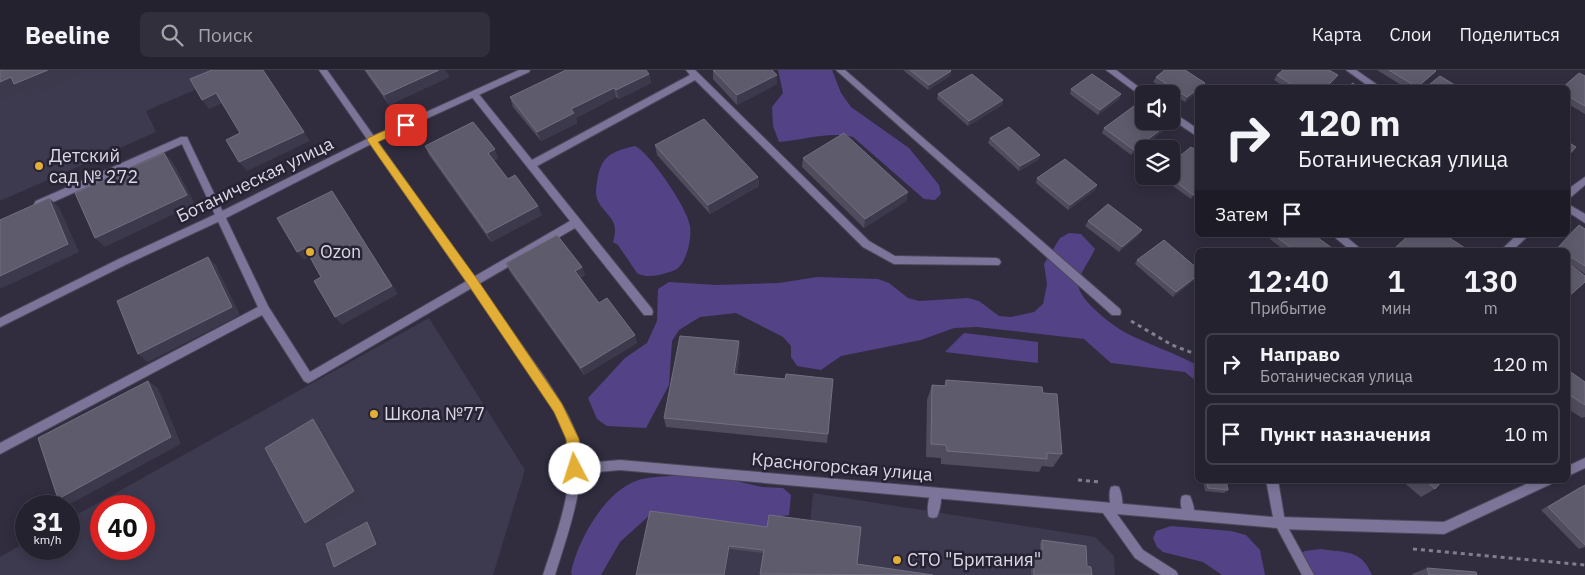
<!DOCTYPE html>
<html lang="ru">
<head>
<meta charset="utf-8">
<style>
  body { margin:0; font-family:"IBM Plex Sans",sans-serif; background:#312f3b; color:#f1f3f6; height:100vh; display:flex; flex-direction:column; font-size:19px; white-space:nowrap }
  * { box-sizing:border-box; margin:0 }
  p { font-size:16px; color:#a3a4aa }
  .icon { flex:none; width:28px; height:28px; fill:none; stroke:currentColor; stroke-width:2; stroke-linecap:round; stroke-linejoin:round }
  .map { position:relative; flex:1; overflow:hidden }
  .panel { position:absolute; left:1195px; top:178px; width:375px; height:235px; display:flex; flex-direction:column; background:#25222f; border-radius:8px; box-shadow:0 2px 12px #0003,0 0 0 1px #423f4b }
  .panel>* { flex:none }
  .banner { position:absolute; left:1195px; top:15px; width:375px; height:152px; border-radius:8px; box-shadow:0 2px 12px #0003,0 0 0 1px #423f4b; background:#25222f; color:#f1f3f6; overflow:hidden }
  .buttons { position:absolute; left:1135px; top:15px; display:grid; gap:10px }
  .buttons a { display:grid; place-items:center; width:45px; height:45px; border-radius:8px; background:#25222f; box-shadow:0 2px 12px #0003,0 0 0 1px #423f4b; font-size:25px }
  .speed { position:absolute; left:15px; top:425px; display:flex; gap:10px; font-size:25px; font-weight:700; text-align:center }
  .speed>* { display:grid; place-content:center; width:65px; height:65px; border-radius:50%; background:#25222f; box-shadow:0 2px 12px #0003,0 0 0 1px #423f4b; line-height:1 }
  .speed small { font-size:12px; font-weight:400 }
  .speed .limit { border:8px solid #d22; background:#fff; color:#111 }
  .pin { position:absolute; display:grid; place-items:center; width:42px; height:42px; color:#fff; margin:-21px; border-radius:10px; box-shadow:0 2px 8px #0006 }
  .me { position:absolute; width:55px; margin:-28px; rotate:355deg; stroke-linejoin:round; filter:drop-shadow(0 0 4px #0008) }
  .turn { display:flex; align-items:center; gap:18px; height:105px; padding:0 20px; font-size:22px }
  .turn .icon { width:65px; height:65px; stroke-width:2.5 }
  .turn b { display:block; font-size:35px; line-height:42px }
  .then { display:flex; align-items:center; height:48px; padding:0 20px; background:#0003; gap:10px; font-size:19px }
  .eta { display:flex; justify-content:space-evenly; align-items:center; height:85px; text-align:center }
  .eta b { font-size:30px; font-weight:600; line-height:35px }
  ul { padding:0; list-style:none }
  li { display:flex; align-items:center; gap:15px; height:62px; margin:0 10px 8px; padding:0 10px; border:2px solid #423f4b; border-radius:8px }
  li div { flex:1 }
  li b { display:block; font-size:19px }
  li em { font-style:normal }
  header { display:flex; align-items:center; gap:30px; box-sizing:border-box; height:70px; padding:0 25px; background:#25222f; border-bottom:1px solid #423f4b }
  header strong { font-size:24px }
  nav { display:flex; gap:28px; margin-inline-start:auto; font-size:18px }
  .search { width:350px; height:45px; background:#312f3b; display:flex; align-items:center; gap:12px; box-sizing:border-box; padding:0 18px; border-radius:8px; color:#a3a4aa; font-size:19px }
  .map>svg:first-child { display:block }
</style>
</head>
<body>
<header>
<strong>Beeline</strong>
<div class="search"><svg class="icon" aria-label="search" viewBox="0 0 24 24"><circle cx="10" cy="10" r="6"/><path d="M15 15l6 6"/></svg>Поиск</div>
<nav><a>Карта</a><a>Слои</a><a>Поделиться</a></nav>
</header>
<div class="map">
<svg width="1585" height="505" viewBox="0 0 1585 505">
  <rect width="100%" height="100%" fill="#312d3f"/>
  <path fill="#3d394f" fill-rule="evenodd" d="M0 0H241L146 41 156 62 0 131Z
    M429 248 525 400 493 505H0V487L26 472V479H69V449ZM101 436H144V479H101Z
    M813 423 1095 467 1114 486 1115 505H638L810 453Z"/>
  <path fill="#544286" d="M778 0H832L841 23 851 37 909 78 939 115 941 124 935 130 924 129 853 67C828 61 804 70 779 72L773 56 772 37 783 23Z
    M635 76C650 83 688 139 690 156 692 168 687 191 677 199 674 201 669 202 666 203 657 206 645 208 637 203L618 175 613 172C620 148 607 148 598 131 595 124 596 119 597 112 601 86 610 82 635 76Z
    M1069 163 1081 164 1095 179C1091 188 1079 205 1078 213 1077 229 1114 257 1128 264 1150 275 1175 283 1197 295V312L1185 302 1111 293 1084 269 977 257 954 258 921 270 841 286 821 300 797 296 791 287V276L783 267 736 243 700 247 679 260 672 271 669 315 646 358 607 356 597 349 588 328 625 288 647 273 657 251 658 219 669 212 716 215 779 213 817 207 878 209 889 213 908 228 919 231 968 228 979 231 999 246 1011 247 1034 242 1043 234 1047 214 1044 194 1060 168Z
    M964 263 1038 272V293L945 282Z
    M690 405 732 410 762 417 783 418 791 425 789 445 769 448 767 460 651 444 620 472 601 505H572L571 502C578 470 604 423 636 411 648 406 676 406 690 405Z
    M1171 456 1231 461 1246 465 1260 480 1265 505H1222L1203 492 1163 482 1157 477 1153 468 1156 461Z
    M1321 479C1346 483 1361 479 1372 505H1305L1299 484 1305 481Z"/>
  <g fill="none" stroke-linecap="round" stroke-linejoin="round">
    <g stroke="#4c495a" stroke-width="2">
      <path id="service" d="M686 0H695L869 171 895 186 996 188 999 189 1001 192 999 195 894 194 863 177 695 10 537 96 652 239 653 242 652 245H644L575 158 312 311 308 313 304 311 262 245 0 384V373L258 237 182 74 42 137H36L34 134 36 131 181 67H187L268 236 310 302 570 151 471 26V22H477L532 90 690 5Z
        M1585 388V398L1568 406V396Z
        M1535 410H1553L1551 414 1444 464 1280 459 1276 457 1274 453 1276 449 1280 447 1444 452Z
        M1115 416 1119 417C1122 424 1124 436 1121 443L1117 444 1113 443C1110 436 1108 424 1111 417Z
        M936 418 940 419C943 426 940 440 937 447L933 448 929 447C926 440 929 426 932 419Z
        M1186 425 1190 426C1193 433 1196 442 1193 449L1189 450 1185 449C1182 442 1179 433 1182 426Z"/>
    </g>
    <g stroke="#4c495a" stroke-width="2">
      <path id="minor" d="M519 0H530L529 2 375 72 222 150 125 195 0 257V248L119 189 216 144 369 68Z
        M836 0H845L1120 239 1121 242 1120 245H1112Z
        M1106 0H1116L1148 24H1144V27L1141 26Z
        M1346 0H1356L1382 18H1371Z
        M1171 41 1198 59V67L1171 49Z
        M1585 107V115L1571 127H1568V119Z
        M1568 134 1585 144V153L1568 142Z
        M1332 165H1344L1362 180H1350Z
        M1517 165H1529L1513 180H1501Z
        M620 390 1273 447 1266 410H1278L1285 452 1314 505H1302L1277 458 1117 444 1143 480 1176 501 1178 505H1161L1135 488 1103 443 620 400 575 404 571 403 569 399 571 395 575 394Z"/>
    </g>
    <g stroke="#4c495a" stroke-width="2">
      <path id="tertiary" d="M319 0H327L546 309C558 328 572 348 578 370 588 412 567 465 555 505H543C556 465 577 412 567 370 562 351 549 333 539 316Z"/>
    </g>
    <path stroke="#817e8d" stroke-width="3" stroke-dasharray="4 4" stroke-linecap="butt" d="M1131 251 1172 275 1198 285
      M1078 410 1100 412
      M1413 479 1585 495"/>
    <use href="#service" fill="#7c7599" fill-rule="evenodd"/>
    <use href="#minor" fill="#7c7599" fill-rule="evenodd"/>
    <use href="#tertiary" fill="#7c7599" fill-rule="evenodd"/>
  </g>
  <path fill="#504c5e" d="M364 0H445L449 7 389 35Z
    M713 0 777 14 737 35 713 9Z
    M903 0H950L951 1 950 6 928 20Z
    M1377 0H1434L1436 1 1431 6 1418 18H1406Z
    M649 4 651 13 619 29 616 27 576 48 577 53 541 71 513 37 510 27Z
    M1277 5H1338L1335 10 1327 18H1286L1274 10Z
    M1585 6V44L1568 34V18Z
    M1156 7 1205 13 1185 32 1153 12Z
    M1071 19 1121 24 1119 29 1098 45 1070 24Z
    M938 24 1003 30 1002 35 968 56 937 29Z
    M1164 57 1162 62 1131 85 1102 63 1104 58Z
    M990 68 1040 85 1038 90 1019 101 988 73Z
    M655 75 758 107 759 116 710 144 657 85Z
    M425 76 498 88 494 91 508 109 542 145 491 172 429 85Z
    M803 88 908 122 906 131 864 158 802 97Z
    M1159 106H1171L1198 124 1191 129Z
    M1037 108 1097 115 1095 120 1068 140 1036 113Z
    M1088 151 1139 165 1119 182 1085 156Z
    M1579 155 1585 159V204L1568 193 1585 212 1568 227V180H1555L1573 160Z
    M1274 165H1314L1331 180H1284L1270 169Z
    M1137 190 1198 199V207L1173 227 1135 194Z
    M506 193 582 197 585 205 580 208 599 233 637 273 584 305 510 202Z
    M740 282 737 304 785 309H833L827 373 666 357 664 348Z
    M1568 300 1585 312V347L1582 348 1568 339Z
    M946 310 1043 323 1062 384 1053 397 1042 396 1039 402 941 394V388L926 387 927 330 932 315 944 316Z
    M1203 410H1226L1228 420 1224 423 1205 421Z
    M1401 410H1443L1435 419 1421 427Z
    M1585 415V477L1579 479 1541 440 1578 418Z
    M650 441 857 494 933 505H760L763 483 730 479Z
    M1042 470 1087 496 1092 505H1031V491L1033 489 1040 490V473Z
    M1427 498 1477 505H1413L1412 504Z"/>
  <path fill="#3d394c" d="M48 0H78L80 5 27 27 21 21 0 30V12L11 7Z
    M263 0 310 71 247 101 239 92Z
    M439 0H445L449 7 389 35 384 25Z
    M951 1 950 6 928 20 929 15Z
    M1436 1 1431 6 1418 18H1416Z
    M649 4 651 13 619 29 616 20Z
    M777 5V14L737 35V25Z
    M1338 5 1335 10 1327 18H1325Z
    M614 18 616 27 576 48 577 53 541 71 537 62 571 39Z
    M1198 19V22L1185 32 1187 27Z
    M216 23 223 33 209 39 202 30Z
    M1121 24 1119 29 1098 45 1100 40Z
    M1003 30 1002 35 968 56 969 51Z
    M1164 57 1162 62 1131 85 1134 80Z
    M495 79 498 88 492 92 488 83Z
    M164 83 173 92 195 134 105 177 95 168Z
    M1040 85 1038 90 1019 101 1020 96Z
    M758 107 759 116 710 144 708 135Z
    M1097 115 1095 120 1068 140 1070 135Z
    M332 121 398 224 342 255 335 247Z
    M1198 121V124L1191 129 1193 125Z
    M908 122 906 131 864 158 865 149Z
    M49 128 59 137 79 182 0 219V206Z
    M538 136 542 145 491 172 487 163Z
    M1142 160 1139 165 1119 182 1122 177Z
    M305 178 312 186 304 190 297 182Z
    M208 187 216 195 240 245 148 292 138 284Z
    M582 197 585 205 578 209 575 201Z
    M1198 205V207L1173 227 1176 222Z
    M635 265 637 273 584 305 581 298Z
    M739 271 740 282 735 313 734 304Z
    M148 311 158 318 181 374 70 434 58 429Z
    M313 349 323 359 364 429 316 460 305 453Z
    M367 452 371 455 380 477 338 500 334 497Z
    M729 476 730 479 725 505H724Z"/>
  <path fill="#5e5b6d" stroke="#726f80" d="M0 0H48L14 14 11 7 0 12Z
    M212 0H263L304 62 239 92 226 70 240 63 216 23 202 30 190 9Z
    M366 0H439L384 25Z
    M566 0H646L649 4 616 20 614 18 571 39 574 43 537 62 510 27Z
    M713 0H772L777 5 737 25Z
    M910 0H950L951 1 929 15Z
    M1165 0H1185L1205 13 1200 18H1198V19L1187 27 1156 7Z
    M1283 0H1329L1338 5 1325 18H1297L1277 5Z
    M1389 0H1434L1436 1 1417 17Z
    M1579 3 1585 6V36L1568 26V18H1562Z
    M972 4 1003 30 969 51 938 24Z
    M1092 4 1121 24 1100 40 1071 19Z
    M1440 6 1460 18H1425Z
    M1353 13 1360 18H1345Z
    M1134 36 1144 43V51H1156L1164 57 1134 80 1104 58Z
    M704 49 758 107 708 135 655 75Z
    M473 52 495 79 488 83 508 109 515 105 538 136 487 163 425 76Z
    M1009 57 1040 85 1020 96 990 68Z
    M844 63 908 122 865 149 803 88Z
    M1568 72 1576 77 1568 86Z
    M1191 77 1198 81V121L1193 125 1168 106H1171V93Z
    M164 83 187 125 95 168 75 123Z
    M1065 89 1097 115 1070 135 1037 108Z
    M332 121 392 216 335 247 314 211 321 207 305 178 297 182 277 148Z
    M49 128 68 174 0 206V150Z
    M1108 134 1142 160 1122 177 1088 151Z
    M1579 155 1585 159V196L1568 185V180H1560L1558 178Z
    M557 165 582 197 575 201 599 233 607 228 635 265 581 298 506 193Z
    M1274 165H1314L1332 178 1330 180H1294Z
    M1409 165H1445L1468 180H1400L1396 177Z
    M1164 170 1198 199V205L1176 222 1137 190Z
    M208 187 232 237 138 284 117 231Z
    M1568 193 1585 206V212L1568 227Z
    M680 266 739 271 734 304 785 309 786 304 833 309 828 364 664 348Z
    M1568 300 1585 312V335L1568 324Z
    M946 310 1042 317 1043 323 1057 324 1062 384 1047 383V389L947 381 946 375 931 374 932 315 946 316Z
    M148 311 171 367 58 429 38 368Z
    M313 349 354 421 305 453 265 378Z
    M1207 410H1226L1228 420 1208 418Z
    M1425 410H1443L1435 419Z
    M1585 415V475L1548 437Z
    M650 441 767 457 769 445 861 457 857 494 933 505 760 504 764 480 729 476 724 505H636Z
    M367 452 376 474 334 497 326 474Z
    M1042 470 1086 476 1087 496 1091 497 1092 505H1034L1033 489 1042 490Z
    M1427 498 1476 502 1477 505H1429Z"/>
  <path fill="#e3ae35" stroke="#947122" d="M406 51 409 53V58L378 72 477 209 562 334 579 369 581 399 579 403 575 405 571 403 569 399 566 369 554 342 469 216 367 70 368 68Z"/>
  <g fill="#e3ae35" stroke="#272334" stroke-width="2">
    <circle cx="39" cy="96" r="5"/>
    <circle cx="310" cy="182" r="5"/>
    <circle cx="374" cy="344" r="5"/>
    <circle cx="897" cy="490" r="5"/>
  </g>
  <g text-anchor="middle" stroke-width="5" stroke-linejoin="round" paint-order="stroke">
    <g font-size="18" fill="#dbd9e5" stroke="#272334" text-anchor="start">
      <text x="49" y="92">Детский<tspan x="49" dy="21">сад № 272</tspan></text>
      <text x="320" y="188">Ozon</text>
      <text x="384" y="350">Школа №77</text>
      <text x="907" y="496">СТО "Британия"</text>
    </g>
    <g font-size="18" fill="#dbd9e5" stroke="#272334">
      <text transform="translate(255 110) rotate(-26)" y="6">Ботаническая улица</text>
      <text transform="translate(842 397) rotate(5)" y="6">Красногорская улица</text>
    </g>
  </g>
</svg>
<div class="buttons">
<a><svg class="icon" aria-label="sound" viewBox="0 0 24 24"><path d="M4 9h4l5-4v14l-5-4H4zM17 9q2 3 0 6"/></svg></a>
<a><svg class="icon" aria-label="layers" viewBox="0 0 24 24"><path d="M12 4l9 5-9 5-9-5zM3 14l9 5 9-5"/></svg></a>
</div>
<div class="speed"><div>31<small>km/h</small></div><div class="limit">40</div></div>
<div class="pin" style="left:406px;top:55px;background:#d93025"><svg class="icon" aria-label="arrive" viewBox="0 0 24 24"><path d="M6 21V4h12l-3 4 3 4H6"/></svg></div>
<svg class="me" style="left:575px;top:399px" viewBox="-20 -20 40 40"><circle r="19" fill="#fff"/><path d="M0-13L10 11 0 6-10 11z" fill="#e3ae35"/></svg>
<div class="banner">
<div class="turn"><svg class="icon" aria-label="right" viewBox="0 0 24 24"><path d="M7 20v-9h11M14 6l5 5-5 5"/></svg><div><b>120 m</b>Ботаническая улица</div></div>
<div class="then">Затем<svg class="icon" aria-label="arrive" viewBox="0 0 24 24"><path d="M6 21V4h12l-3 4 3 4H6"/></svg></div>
</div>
<section class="panel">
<div class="eta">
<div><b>12:40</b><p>Прибытие</p></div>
<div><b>1</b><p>мин</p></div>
<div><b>130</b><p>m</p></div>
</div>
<ul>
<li><svg class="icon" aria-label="right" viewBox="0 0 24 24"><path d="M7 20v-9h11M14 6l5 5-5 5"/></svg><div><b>Направо</b><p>Ботаническая улица</p></div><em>120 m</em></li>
<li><svg class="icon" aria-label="arrive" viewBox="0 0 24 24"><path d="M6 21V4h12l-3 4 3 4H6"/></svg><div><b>Пункт назначения</b></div><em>10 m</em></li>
</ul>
</section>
</div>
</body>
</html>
